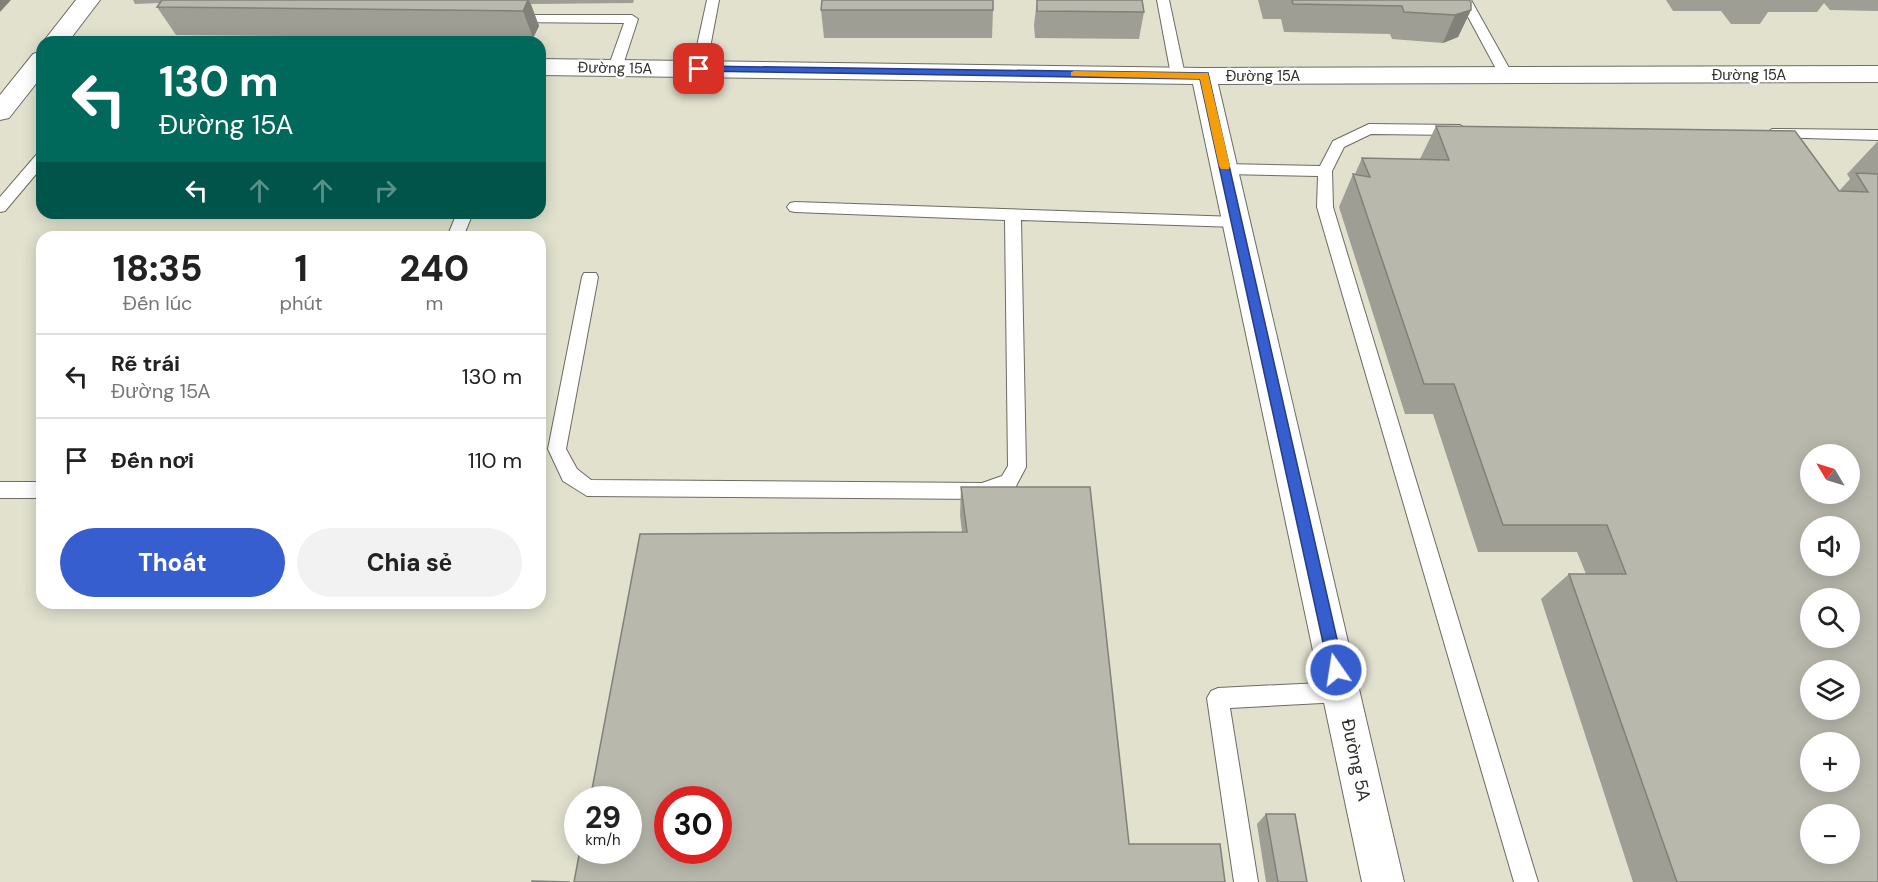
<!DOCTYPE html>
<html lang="vi">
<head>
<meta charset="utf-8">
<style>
  body { margin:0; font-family:"DM Sans",sans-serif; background:#f2f2f2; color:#222; height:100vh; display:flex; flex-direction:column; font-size:22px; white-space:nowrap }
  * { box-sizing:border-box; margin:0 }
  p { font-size:20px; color:#767676 }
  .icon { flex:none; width:33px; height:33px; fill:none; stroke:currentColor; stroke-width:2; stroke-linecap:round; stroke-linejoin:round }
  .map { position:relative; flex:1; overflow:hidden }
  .sheet { position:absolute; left:36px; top:231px; width:510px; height:378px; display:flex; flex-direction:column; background:#fff; border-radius:18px; box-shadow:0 3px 15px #0003 }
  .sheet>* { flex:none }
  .banner { position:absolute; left:36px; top:36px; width:510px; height:183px; border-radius:18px; box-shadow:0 3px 15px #0003; background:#00695c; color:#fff; overflow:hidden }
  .needle { width:39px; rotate:308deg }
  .fabs { position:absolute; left:1800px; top:444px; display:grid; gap:12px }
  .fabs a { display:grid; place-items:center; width:60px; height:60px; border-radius:50%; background:#fff; box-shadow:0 3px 15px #0003; font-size:30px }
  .speed { position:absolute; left:564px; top:786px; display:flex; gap:12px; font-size:30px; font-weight:700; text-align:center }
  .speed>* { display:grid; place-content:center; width:78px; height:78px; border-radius:50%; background:#fff; box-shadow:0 3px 15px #0003; line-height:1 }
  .speed small { font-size:15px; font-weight:400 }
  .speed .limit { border:9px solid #d22; background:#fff; color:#111 }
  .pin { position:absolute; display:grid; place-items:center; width:51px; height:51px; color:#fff; margin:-26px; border-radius:12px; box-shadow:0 3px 9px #0006 }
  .me { position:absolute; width:66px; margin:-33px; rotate:347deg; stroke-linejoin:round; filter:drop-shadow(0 0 4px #0008) }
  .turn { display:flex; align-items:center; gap:21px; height:126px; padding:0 24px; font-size:27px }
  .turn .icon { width:78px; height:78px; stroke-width:2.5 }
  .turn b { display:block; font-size:42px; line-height:51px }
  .lanes { display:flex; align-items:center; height:57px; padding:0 24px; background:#0003; justify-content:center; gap:30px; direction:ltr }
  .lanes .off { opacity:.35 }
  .eta { display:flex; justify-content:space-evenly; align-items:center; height:102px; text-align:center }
  .eta b { font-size:36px; font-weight:800; line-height:42px }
  .cta { display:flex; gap:12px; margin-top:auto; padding:12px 24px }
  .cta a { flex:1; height:69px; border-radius:36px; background:#365ece; color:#fff; font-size:24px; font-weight:800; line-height:69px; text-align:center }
  .cta a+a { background:#f2f2f2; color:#222 }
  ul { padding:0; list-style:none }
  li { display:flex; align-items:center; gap:18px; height:84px; padding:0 24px; border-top:2px solid #e0e0e0 }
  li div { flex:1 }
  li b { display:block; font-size:22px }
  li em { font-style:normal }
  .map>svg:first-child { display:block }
</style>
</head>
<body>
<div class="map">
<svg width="1878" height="882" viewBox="0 0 1878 882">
  <rect width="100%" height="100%" fill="#edede2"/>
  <path fill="#e1e1ce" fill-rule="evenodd" d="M0 0H1878V882H0ZM42 42H540V213H42ZM42 237H540V603H42ZM1810 454H1850V494H1810ZM1810 526H1850V566H1810ZM1810 598H1850V638H1810ZM1810 670H1850V710H1810ZM1810 742H1850V782H1810ZM578 800H628V850H578ZM668 800H718V850H668ZM1810 814H1850V854H1810Z"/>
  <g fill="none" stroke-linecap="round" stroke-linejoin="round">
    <g stroke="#6c6c62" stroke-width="2">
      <path id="lane" d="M707 0H719L706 69 699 73 692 69Z
        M1157 0H1169L1185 75 1183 78H1173L1171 75Z
        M1459 0H1471L1513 75 1511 78H1501Z
        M511 15H632L638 19 622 68 615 72 608 68 624 23 506 22 505 19Z
        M1369 124 1460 125 1467 130 1460 135 1371 134 1344 147 1332 171 1333 207 1538 882H1514L1317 207 1318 176 1225 174 1218 169 1225 164 1320 166 1333 141Z
        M1772 129 1878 130V140L1767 137 1765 134Z
        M42 152V167L5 211 0 212V197L37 154Z
        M795 202 1237 217 1242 218 1245 222 1242 226 1237 227 1021 220 1026 467 1015 488 982 499 587 496 563 481 548 449 582 277 584 273H596L598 277 566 449 577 469 591 480 982 483 1002 476 1008 466 1005 220 795 212 790 211 787 207 790 203Z
        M457 213H473L463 237H447Z
        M0 482H42V498H0Z
        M1341 682 1348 685 1351 692 1348 699 1341 702 1230 708 1258 882H1234L1207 698 1211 691 1218 688Z"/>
    </g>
    <g stroke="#6c6c62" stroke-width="2">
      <path id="street" d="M76 0H100L68 42H43Z
        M42 51V76L9 118 0 120V95L33 54Z
        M540 59 1204 68 1878 66V82L1218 84 1404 882H1362L1193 84 540 75Z"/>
    </g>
    <use href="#lane" fill="#fff" fill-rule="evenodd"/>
    <use href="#street" fill="#fff" fill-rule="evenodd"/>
  </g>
  <path fill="#9e9e95" d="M133 0H634L633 3 531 4 539 26 533 38 176 35 157 7 160 3 135 4Z
    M1037 0H1143V3L1144 12 1139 39 1035 38 1034 25Z
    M1258 0H1469L1471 10 1458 37 1443 43 1392 39 1390 34 1284 32 1281 19H1263Z
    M1666 0H1878V11L1830 10 1824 3 1817 12H1768L1760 24H1731L1721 11H1673Z
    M821 10H993L992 38H824Z
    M1436 126 1839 191 1850 179 1847 174 1878 141V882H1633L1541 599 1569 574H1586L1577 552H1478L1433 414H1405L1339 207 1353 174H1355L1362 158 1420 159Z
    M961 487 1129 844 574 882 962 532 960 515Z
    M1266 814 1307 882H1266L1257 824Z"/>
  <path fill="#818179" d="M0 0H11L0 12Z
    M528 0H529L539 26 533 38 523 11Z
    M1471 10 1458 37 1443 43 1455 15Z"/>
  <path fill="#b8b8ad" stroke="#818179" stroke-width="1.5" fill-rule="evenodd" d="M162 0H528L523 11 157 7Z
    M822 0H993V10H821Z
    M1037 0H1142L1144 12 1037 11Z
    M1292 0H1469L1471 2V10L1455 15 1404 12 1402 6 1293 4Z
    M1436 126 1795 131 1839 191 1868 192 1856 173 1878 174V882H1677L1569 574H1626L1607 525H1503L1454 384H1424L1353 174 1370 177 1362 158 1449 160ZM1810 454H1850V494H1810ZM1810 526H1850V566H1810ZM1810 598H1850V638H1810ZM1810 670H1850V710H1810ZM1810 742H1850V782H1810ZM1810 814H1850V854H1810Z
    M961 487H1090L1129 844H1220L1225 882H574L580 850H628V800H590L640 534 967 532ZM668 800H718V850H668Z
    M1266 814H1295L1307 882H1278Z
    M532 881 570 882H532Z"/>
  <path fill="#365ece" stroke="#233d86" stroke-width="1.5" d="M699 66 1208 73 1344 670 1342 675 1336 677 1331 675 1329 670 1200 79 696 71V67Z"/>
  <path fill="#f59e0b" d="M1074 71 1208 73 1230 166 1229 169H1221L1219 166 1200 79 1071 76V72Z"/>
  <g text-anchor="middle" stroke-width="4.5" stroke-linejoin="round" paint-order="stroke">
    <g font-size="15" fill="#2e2e2a" stroke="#fff">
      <text transform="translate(615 68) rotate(1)" y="5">Đường 15A</text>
      <text x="1749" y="80">Đường 15A</text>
      <text x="1263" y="81">Đường 15A</text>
    </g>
    <g font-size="18" fill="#2e2e2a" stroke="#fff">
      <text transform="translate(1356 760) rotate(78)" y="6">Đường 5A</text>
    </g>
  </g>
</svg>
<div class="fabs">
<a><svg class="needle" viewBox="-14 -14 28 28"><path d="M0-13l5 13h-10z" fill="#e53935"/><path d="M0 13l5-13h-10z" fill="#767676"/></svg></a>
<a><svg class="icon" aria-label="sound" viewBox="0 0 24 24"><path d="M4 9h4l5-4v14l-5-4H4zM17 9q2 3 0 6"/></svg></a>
<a><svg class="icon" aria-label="search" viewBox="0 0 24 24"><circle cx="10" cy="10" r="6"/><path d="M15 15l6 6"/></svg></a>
<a><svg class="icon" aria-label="layers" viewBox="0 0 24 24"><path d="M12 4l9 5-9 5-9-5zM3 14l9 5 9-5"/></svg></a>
<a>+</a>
<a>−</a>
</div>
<div class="speed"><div>29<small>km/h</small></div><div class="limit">30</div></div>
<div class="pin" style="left:699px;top:69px;background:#d93025"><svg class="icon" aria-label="arrive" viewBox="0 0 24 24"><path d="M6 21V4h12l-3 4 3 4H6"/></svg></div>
<svg class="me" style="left:1336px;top:670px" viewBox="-20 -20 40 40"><circle r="17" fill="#365ece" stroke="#fff" stroke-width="3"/><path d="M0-11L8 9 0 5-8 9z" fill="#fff"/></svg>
<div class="banner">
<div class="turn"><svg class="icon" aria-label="left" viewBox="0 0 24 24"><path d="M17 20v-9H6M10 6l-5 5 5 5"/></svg><div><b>130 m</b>Đường 15A</div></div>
<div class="lanes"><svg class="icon" aria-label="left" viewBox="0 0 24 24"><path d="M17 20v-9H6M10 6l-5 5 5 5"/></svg><svg class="icon off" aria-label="ahead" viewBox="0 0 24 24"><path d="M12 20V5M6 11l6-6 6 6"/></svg><svg class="icon off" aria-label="ahead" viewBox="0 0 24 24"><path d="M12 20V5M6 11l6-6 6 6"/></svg><svg class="icon off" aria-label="right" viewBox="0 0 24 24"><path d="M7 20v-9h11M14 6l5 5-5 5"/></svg></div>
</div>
<section class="sheet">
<div class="eta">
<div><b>18:35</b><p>Đến lúc</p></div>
<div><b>1</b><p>phút</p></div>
<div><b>240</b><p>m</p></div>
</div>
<ul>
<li><svg class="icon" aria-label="left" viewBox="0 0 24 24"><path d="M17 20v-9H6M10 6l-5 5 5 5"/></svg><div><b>Rẽ trái</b><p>Đường 15A</p></div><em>130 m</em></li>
<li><svg class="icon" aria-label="arrive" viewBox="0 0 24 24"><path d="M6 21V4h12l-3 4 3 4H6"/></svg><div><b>Đến nơi</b></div><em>110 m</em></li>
</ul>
<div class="cta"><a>Thoát</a><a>Chia sẻ</a></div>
</section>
</div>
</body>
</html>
